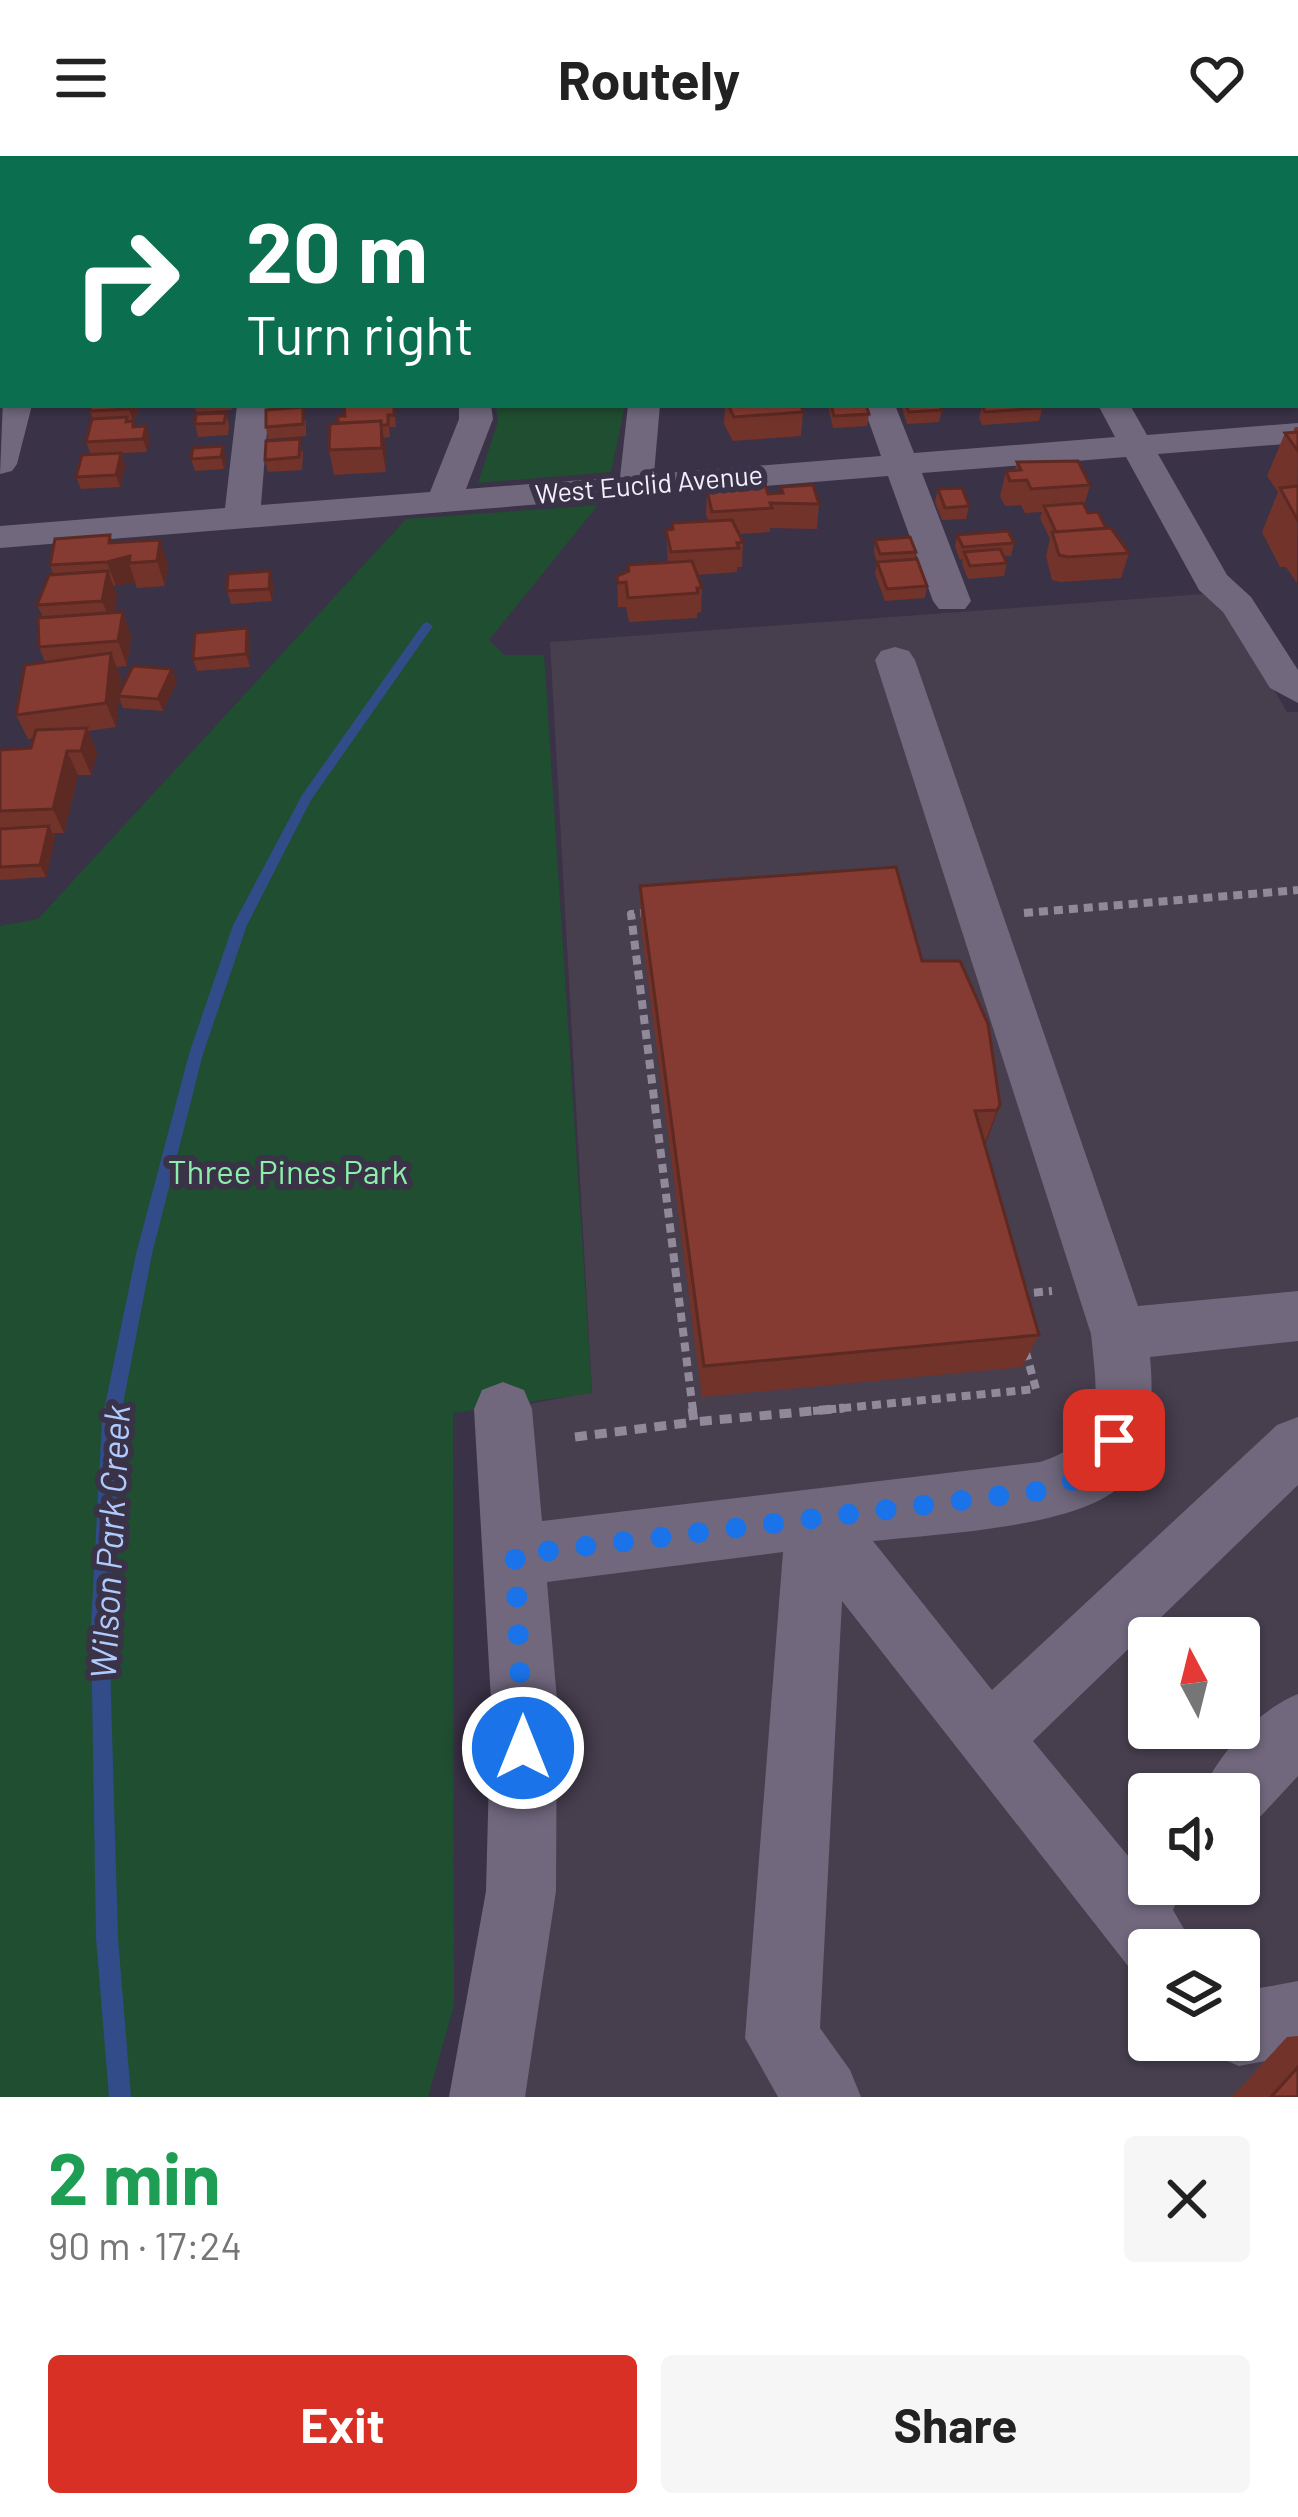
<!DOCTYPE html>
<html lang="en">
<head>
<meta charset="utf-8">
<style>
  body { margin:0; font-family:Barlow,sans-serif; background:#f6f6f6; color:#222; height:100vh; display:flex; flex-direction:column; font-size:45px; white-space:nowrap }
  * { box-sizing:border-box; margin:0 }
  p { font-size:39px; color:#767676 }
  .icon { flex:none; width:66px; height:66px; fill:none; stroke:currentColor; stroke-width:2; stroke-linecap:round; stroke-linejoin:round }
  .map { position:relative; height:1941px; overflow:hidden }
  .side { display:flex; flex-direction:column; background:#fff; flex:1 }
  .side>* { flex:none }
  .top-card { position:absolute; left:0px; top:0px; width:1299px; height:252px; box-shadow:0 3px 9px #0004; background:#0b6e4f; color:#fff; overflow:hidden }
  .needle { width:78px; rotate:353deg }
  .buttons { position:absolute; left:1128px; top:1461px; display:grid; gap:24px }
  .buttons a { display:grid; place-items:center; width:132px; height:132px; border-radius:12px; background:#fff; box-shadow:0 3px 9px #0004; font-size:60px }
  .pin { position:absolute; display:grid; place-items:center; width:102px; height:102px; color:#fff; margin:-51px; border-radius:24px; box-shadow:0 6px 18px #0006 }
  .me { position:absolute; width:132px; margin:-66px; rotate:0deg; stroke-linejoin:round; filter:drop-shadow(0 0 9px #0008) }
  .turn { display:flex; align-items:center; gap:42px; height:252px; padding:0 48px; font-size:54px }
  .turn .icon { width:156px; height:156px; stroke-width:2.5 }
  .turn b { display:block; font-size:84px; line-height:102px }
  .round { display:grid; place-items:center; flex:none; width:126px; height:126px; border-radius:12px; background:#f6f6f6 }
  .overview { display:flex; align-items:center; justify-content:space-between; height:204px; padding:0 48px }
  h1 { font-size:72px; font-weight:700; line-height:90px; color:#1e9e55 }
  .action { display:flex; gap:24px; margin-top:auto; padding:24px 48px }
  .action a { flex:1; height:138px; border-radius:12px; background:#d93025; color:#fff; font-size:48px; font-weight:700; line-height:138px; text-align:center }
  .action a+a { background:#f6f6f6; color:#222 }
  header { display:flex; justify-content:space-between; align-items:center; height:156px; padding:0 48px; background:#fff; font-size:54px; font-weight:700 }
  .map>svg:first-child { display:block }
</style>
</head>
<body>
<header><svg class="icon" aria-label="menu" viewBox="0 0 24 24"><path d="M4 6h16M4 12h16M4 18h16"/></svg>Routely<svg class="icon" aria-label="heart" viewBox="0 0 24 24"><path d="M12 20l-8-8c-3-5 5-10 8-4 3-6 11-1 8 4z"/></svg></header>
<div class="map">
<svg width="1298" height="1941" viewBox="0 0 1298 1941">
  <rect width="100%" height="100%" fill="#3a3246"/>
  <path fill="#473e4e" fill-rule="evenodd" d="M1218 437 1287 556H1298V1941H487L503 1253 592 1236 550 486ZM1149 1482H1239V1572H1149ZM1149 1638H1239V1728H1149ZM1149 1794H1239V1884H1149Z"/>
  <path fill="#204e31" d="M496 249H625L611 316 478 327 498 265Z
    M598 349 489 484 504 499H544L592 1237 453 1257 454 1849 428 1941H0V770L38 763 406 363Z"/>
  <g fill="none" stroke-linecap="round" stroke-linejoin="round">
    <path fill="#314c88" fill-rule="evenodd" d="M427 466 433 470 311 644 247 769 203 898 152 1098 120 1264 109 1471 118 1782 131 1941H109L96 1782 91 1471 102 1264 136 1098 189 898 233 769 302 639 423 468Z"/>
    <path stroke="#90899a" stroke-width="8" stroke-dasharray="9 6" stroke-linecap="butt" d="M1024 757 1298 734
      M1019 1138 1052 1135
      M693 1255 631 758 899 737 1036 1233 813 1255"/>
    <path stroke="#90899a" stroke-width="9" stroke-dasharray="12 8" stroke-linecap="butt" d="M692 1252 694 1266 844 1252
      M575 1281 694 1266"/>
    <path fill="#71687e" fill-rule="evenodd" d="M248 0H321L246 3Z
      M440 0H466L467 3H441Z
      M585 0H611L612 3H586Z
      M775 0H801L802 3H776Z
      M958 0H984L986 3H960Z
      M1154 0H1180L1182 3H1156Z
      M1296 168H1298V188H1296Z
      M3 244V249H32L17 308 12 315 0 318Z
      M237 249H269L261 349 430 336 459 263V249H491L493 263 466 333 620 321 628 249H660L654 318 881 300 863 249H895L914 297 1115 281 1098 249H1130L1147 279 1298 267V287L1158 298 1227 419 1251 441 1298 514V547L1270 532 1223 456 1199 434 1126 301 922 317 971 445 965 453H939L933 445 888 320 0 392V370L225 352Z
      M895 491 909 495 915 504 1138 1150 1298 1135V1185L1150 1201C1154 1243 1152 1291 1124 1326 1086 1372 932 1378 873 1385L992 1534 1277 1269 1298 1261V1329L1033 1585 1129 1701 1149 1693V1728H1184L1173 1754 1196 1794H1149V1825L1135 1819 842 1445 820 1872 850 1914 861 1941H778L745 1882 783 1396 547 1426 557 1544 556 1735 525 1941H449L486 1735 491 1544 474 1253 482 1234 503 1226 524 1234 532 1253 542 1365 1040 1306C1108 1285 1097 1239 1091 1178L875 504 881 495Z
      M1298 1538V1620L1259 1662 1239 1670V1638H1201C1218 1598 1258 1554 1298 1538Z
      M1298 1825V1899L1239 1910 1213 1899 1207 1884H1239V1836Z"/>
  </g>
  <path fill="#72332b" d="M331 0H398V3H332Z
    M798 0H826V3H799Z
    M1121 0H1158L1157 3H1124Z
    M1242 0H1298V71H1296V3H1244Z
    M91 249H141L133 265H128L150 283 147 296 103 298 121 297 125 310 120 331 81 333 76 321 91 299 86 286 93 263 90 255Z
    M194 249H232V254L196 256Z
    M334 249H394L396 271H389L390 281 384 282 386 316 334 319 329 294 338 267 345 260 344 251H335Z
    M725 249H801L803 256 801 280 733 285 724 268Z
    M828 249H866L869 258 867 270 833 272Z
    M901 249H940L942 254 939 266 907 268Z
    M982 250 1042 252 1039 265 982 269 979 262Z
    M226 257 229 270 228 279 198 281 195 268Z
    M306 264V280L268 283 266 271Z
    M1295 271H1298L1297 427 1286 411H1280L1262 376 1278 336 1267 320 1285 277 1293 276Z
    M193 292 226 302 224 313 195 315 191 303Z
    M303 295 302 314 268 316 265 304Z
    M1017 306 1090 329 1084 350 1088 357 1106 372 1129 397 1121 422 1061 426 1052 424 1046 400 1050 383 1040 362 1042 356 1025 357 1021 349 1005 350 1000 340 1006 315H1015Z
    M743 329 768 338 781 337V331L819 348 817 373 770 372V376L740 378 743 386 742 411H737V416L697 419 702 432 701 456 697 457V462L629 466 626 451H618L617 420 668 407 666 374 672 373V367L708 365 706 358 707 334Z
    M938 333 969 350 966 363 942 364 935 346Z
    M957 379 1014 387 1011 400H1003L1007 407 1004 420 968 423 962 408 963 403 960 404 955 391Z
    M875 384 916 396 915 403 927 430 925 442 885 445 875 418 877 407 874 396Z
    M113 387 168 409 165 430 137 432 135 426 113 430 117 440 114 457 123 456 131 480 127 510 117 511 121 522 119 538 177 525 163 555 123 552 119 541 116 571 88 575 97 596 91 619H78L64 677H53L55 682 46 721 0 724V594L31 592 34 582 28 583 16 559 45 506 39 491 43 461 37 449 53 418 50 409Z
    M273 427 272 445 231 448 227 435Z
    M247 472 250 485V511L197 515 193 503Z
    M640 730 922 805 1000 949 985 989 1039 1179 1022 1211 702 1241 641 772Z
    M1298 1880V1941H1232L1287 1881Z"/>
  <path fill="#5d2923" d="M3 0 4 3 3 35 0 26V8Z
    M131 249H141L133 265 129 253Z
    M381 265 385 289 386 316 382 292Z
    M146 270 150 283 147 296 143 283Z
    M223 290 226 302 224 313 221 301Z
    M121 297 125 310 120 331 116 319Z
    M110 379 119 403 130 400 129 407 135 426 116 430 107 406Z
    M160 384 168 409 165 430 157 405Z
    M108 415 117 440 112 469 102 445Z
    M270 415 273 427 272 445 269 433Z
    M123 456 131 480 127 510 118 485Z
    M247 472 250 485V511L246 498Z
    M111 497 121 522 116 571 106 547Z
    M172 513 177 525 163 555 158 543Z
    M87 572 97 596 91 619 81 595Z
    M67 595 78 619 64 677 53 653Z
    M49 670 55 682 46 721 40 709Z
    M1000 949 986 987 983 992 997 954Z"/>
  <path fill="#853b32" stroke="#5d2923" stroke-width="3" d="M228 0H254L253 3H227Z
    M286 0H316L315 3H286Z
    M662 0H697L698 3H663Z
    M743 0H768L770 3H744Z
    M902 0H907L910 3 862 2Z
    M1058 0H1117L1120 3H1059Z
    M1252 0H1298V8L1296 9V3H1255Z
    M91 249H131L129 253 90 255Z
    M344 249H394V259H388V269H381V265L338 267V260H345Z
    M728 249H801L803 256 734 261Z
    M831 249H866L869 258 834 260Z
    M906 249H940L942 254 909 256Z
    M991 249H1040L1042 252 985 256 982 250Z
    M303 251V268L266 271V254Z
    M226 257 224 267 195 268 196 258Z
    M127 261 126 266 133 265V271L146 270 143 283 86 286 92 263Z
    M381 265 382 292 329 294 330 268Z
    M1298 276V295L1285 277Z
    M300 283 299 301 265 304 266 285Z
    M223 290 221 301 191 303 193 292Z
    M121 297 116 319 76 321 82 299Z
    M1078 305 1090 329 1031 333 1027 324 1010 325 1006 315 1021 314 1017 306Z
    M742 325 743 329 765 328 768 338 783 337 781 331 813 329 819 348 770 347 772 352 712 356 707 334Z
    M1298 330V365L1280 332Z
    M962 332 969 350 945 352 938 333Z
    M1083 347 1088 357 1098 356 1106 372 1056 376 1044 350Z
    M732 364 743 386 737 387 739 392 671 396 666 374 673 373 672 367Z
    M1111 372 1129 397 1068 401 1059 399 1052 376Z
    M1008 375 1014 387 963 391 957 379Z
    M110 379 109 387 160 384 157 405 129 407 130 400 107 406 50 409 55 383Z
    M910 381 916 396 880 398 875 384Z
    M1000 393 1007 407 970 410 964 396Z
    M917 403 927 430 887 433 877 406Z
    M692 405 702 432H697L698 437 628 442 626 426 618 427 617 420 629 415 628 409Z
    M108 415 102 445 37 449 49 419Z
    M270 415 269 433 227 435 228 418Z
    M123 456 118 485 39 491 38 462Z
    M247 472 246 498 193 503 195 477Z
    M111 497 106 547 16 559 25 509Z
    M133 510 172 513 158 543 118 540Z
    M87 572 81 595H67L53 653 0 655V594L31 592 36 574Z
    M49 670 40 709 0 711V673Z
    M896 711 922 805H960L988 868 1000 949 997 954 975 955 1039 1179 704 1210 640 730Z
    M1298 1911V1941H1271Z"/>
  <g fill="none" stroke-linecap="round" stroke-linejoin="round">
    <path stroke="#1a73e8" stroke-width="21" stroke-dasharray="0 37.8" d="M523 1592 515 1399 1040 1335 1089 1319 1114 1284"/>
  </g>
  <g text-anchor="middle" stroke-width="12" stroke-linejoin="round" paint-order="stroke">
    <g font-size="27" fill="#f3eefb" stroke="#3a3246">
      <text transform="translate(649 329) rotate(-5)" y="9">West Euclid Avenue</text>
    </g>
    <g font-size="33" fill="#8befab" stroke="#3a3246">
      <text x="288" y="1028">Three Pines Park</text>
    </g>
    <g font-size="36" font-style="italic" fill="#afcaff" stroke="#3a3246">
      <text transform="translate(110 1386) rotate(-87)" y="13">Wilson Park Creek</text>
    </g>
  </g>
</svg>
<div class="buttons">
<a><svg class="needle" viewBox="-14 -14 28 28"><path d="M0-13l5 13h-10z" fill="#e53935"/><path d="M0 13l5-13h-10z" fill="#767676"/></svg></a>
<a><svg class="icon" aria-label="sound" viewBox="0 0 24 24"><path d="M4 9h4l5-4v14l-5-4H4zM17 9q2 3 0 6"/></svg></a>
<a><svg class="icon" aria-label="layers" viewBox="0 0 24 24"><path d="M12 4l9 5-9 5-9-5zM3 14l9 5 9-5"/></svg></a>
</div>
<div class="pin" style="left:1114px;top:1284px;background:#d93025"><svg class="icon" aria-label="arrive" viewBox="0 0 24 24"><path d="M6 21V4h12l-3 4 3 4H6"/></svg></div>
<svg class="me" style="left:523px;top:1592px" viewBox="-20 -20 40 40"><circle r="17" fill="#1a73e8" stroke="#fff" stroke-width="3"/><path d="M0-11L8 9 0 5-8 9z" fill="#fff"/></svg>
<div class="top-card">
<div class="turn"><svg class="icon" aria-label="right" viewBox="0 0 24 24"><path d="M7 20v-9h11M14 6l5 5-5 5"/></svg><div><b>20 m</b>Turn right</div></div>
</div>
</div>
<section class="side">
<div class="overview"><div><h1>2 min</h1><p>90 m · 17:24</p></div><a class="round"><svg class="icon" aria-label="close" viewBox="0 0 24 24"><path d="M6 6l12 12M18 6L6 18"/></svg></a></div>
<div class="action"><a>Exit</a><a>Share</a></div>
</section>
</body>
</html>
